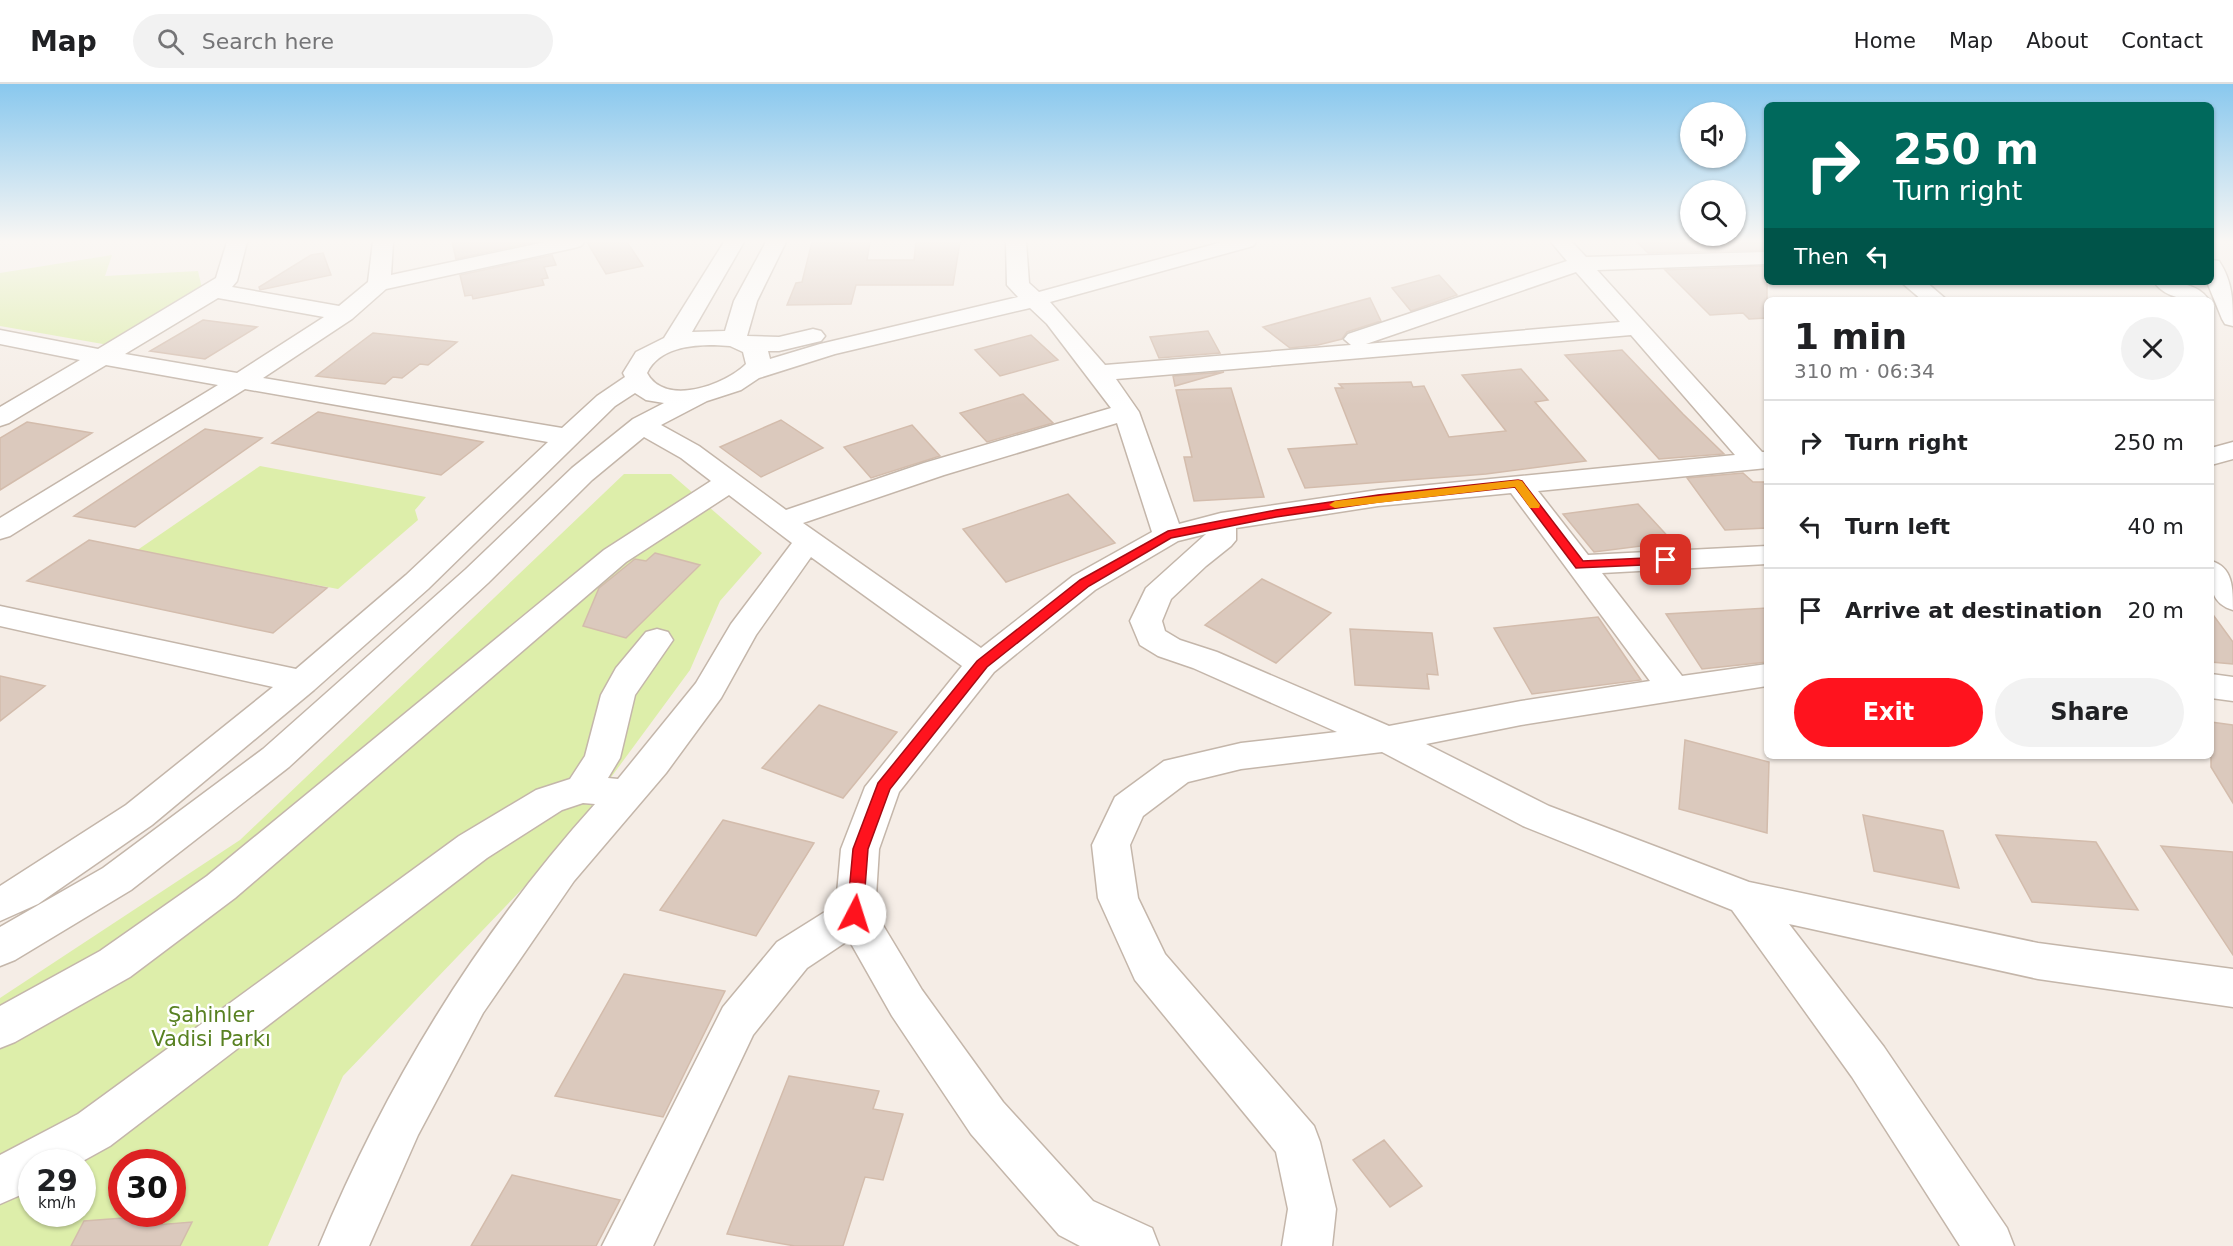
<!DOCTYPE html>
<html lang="en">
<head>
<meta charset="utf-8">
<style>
  body { margin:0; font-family:"DejaVu Sans",sans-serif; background:#f2f2f2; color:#202124; height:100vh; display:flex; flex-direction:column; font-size:22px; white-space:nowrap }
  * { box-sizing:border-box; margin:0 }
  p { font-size:20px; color:#757577 }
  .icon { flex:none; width:33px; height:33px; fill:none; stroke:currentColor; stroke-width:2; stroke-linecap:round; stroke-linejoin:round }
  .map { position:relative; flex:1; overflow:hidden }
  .details { position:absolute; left:1764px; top:213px; width:450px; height:462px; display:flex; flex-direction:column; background:#fff; border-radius:9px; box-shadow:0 2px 4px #0004 }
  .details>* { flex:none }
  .top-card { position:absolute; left:1764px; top:18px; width:450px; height:183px; border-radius:9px; box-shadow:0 2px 4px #0004; background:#00695c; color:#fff; overflow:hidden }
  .buttons { position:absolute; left:1680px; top:18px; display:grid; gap:12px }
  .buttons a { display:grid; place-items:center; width:66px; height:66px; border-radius:50%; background:#fff; box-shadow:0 2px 4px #0004; font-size:30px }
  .speed { position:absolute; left:18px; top:1065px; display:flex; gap:12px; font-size:30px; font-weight:700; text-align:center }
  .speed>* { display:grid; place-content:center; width:78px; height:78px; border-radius:50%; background:#fff; box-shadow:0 2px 4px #0004; line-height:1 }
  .speed small { font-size:15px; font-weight:400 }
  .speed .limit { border:9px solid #d22; background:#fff; color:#111 }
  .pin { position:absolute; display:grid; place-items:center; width:51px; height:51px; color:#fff; margin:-26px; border-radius:12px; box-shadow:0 3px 9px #0006 }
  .me { position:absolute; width:66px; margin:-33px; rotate:5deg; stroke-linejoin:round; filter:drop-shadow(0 0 4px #0008) }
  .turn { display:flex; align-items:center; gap:21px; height:126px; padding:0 30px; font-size:27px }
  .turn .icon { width:78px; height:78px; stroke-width:2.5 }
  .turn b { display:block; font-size:42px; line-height:51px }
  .then { display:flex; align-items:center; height:57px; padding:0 30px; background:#0003; gap:12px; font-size:22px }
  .round { display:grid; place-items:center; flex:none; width:63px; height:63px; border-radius:32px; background:#f2f2f2 }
  .head { display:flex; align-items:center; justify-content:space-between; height:102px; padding:0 30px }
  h1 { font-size:36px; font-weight:700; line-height:45px }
  .action { display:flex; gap:12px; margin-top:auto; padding:12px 30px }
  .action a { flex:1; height:69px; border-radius:36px; background:#ff131e; color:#fff; font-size:24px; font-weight:700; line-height:69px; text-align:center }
  .action a+a { background:#f2f2f2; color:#202124 }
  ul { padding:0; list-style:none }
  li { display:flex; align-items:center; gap:18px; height:84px; padding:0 30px; border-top:2px solid #e0e0e0 }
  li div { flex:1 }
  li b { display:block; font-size:22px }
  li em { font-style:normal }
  header { display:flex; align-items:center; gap:36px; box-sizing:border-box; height:84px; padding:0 30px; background:#fff; border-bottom:2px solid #e0e0e0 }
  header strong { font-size:28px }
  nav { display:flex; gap:33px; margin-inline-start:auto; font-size:21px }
  .search { width:420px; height:54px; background:#f2f2f2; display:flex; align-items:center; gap:15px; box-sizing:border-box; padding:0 21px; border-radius:33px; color:#757577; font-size:22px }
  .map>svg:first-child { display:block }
</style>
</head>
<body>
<header>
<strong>Map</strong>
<div class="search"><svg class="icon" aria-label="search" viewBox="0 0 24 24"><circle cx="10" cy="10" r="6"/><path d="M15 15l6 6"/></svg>Search here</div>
<nav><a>Home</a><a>Map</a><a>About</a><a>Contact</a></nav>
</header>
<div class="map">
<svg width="2233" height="1162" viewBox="0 0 2233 1162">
  <rect width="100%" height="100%" fill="#f5ede6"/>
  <path fill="#dea" fill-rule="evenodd" d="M112 171 105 192 198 187 204 213 120 263 0 242V189Z
    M260 382 426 413 415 426 418 436 338 505 136 467Z
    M624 390H671L762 469 720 517 690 586 609 696 573 752 343 992 268 1162H0V914L240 756ZM32 1078H82V1130H32ZM122 1078H172V1130H122Z"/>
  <path fill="#dbc9bd" stroke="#d3bcac" stroke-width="1.5" d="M452 158H534L456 175Z
    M587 158H627L643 182 606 190Z
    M812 158H870L867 176H914L916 158H960L953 201H856L851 220 787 221 796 199 802 198Z
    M1637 158H1767V166L1648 169Z
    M323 169 331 191 260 206 259 203 311 171Z
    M552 171 556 181 544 183 548 194 542 195 544 201 473 215 472 211 465 212 460 191Z
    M1767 182V234L1749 235 1743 229 1710 231 1665 186Z
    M1439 191 1457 211 1411 227 1392 204Z
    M1370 214 1381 237 1347 248 1342 255 1318 261 1290 264 1263 243Z
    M203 236 257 243 205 275 150 267Z
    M1208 247 1220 269 1159 274 1150 253Z
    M373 249 457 258 428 281 420 280 402 294 393 293 385 300 316 292Z
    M1031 251 1058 276 1000 292 975 266Z
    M1622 266 1683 330 1724 370 1659 375 1565 271Z
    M1521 285 1548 316 1535 318 1586 377 1486 390 1305 404 1288 365 1357 360 1335 304H1343L1339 300 1411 298 1413 303 1424 302 1449 353 1506 347 1462 291Z
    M1224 288 1175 302 1173 292Z
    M1231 304 1264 413 1194 417 1184 373H1192L1176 306Z
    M1023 310 1053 339 987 358 960 329Z
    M318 328 483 358 441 391 272 359Z
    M781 336 823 364 761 393 720 363Z
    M27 338 92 349 0 406V354Z
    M912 341 940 372 871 394 844 363Z
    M205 345 262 354 135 443 74 432Z
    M1743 389 1753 398H1767V444L1725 446 1687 394Z
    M1068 410 1115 459 1006 498 963 445Z
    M1638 420 1673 458 1594 468 1563 430Z
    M89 456 327 504 273 549 27 497Z
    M655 469 700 481 626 554 583 542 599 504 635 475 646 477Z
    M1262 495 1331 529 1276 579 1205 541Z
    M1767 524V578L1702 585 1666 530Z
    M2211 528 2233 558V580L2211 578Z
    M1598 533 1641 596 1532 610 1494 544Z
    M1350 545 1432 549 1438 591 1427 590 1429 605 1355 601Z
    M0 592 45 602 0 637Z
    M819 621 897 648 843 714 762 684Z
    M2211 638 2233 641V719L2211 683Z
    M1685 656 1769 678 1767 749 1679 725Z
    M1863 731 1943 747 1959 804 1874 787Z
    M723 736 814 759 756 852 660 826Z
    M1996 751 2096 758 2138 826 2032 818Z
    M2161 762 2233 768V871Z
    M624 890 725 907 663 1033 555 1012Z
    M789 992 879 1007 873 1025 903 1030 883 1096 865 1093 843 1162H795L727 1150Z
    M1384 1056 1422 1102 1390 1123 1353 1076Z
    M512 1091 620 1116 596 1162H471Z
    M149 1132 144 1142 192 1138 180 1162H71L84 1137Z"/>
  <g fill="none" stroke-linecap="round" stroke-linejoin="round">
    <g stroke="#c4b6aa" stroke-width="3">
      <path id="minor" d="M227 158H247L237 197 232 203 339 222 368 198 373 158H393L391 191 545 158H584L581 162 574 164 386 205 352 235 263 294 562 344 597 312 625 293 623 289 636 268 664 254 724 158H744L692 248 725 247 734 217 766 158H786L757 217 747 252 779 253 813 245 821 247 825 252 821 257 779 267H768L770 275 820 260 1018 213 1007 201 1006 158H1026L1029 199 1039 208 1222 158H1256L1253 162 1050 218 1105 281 1351 261 1344 255 1348 250 1567 177 1551 158H1572L1586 173 1767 168V180L1597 186 1762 368H1767V384L1538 407 1588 471 1767 462V480L1602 489 1682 592 1767 580V602L1521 641 1426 660 1549 722 1749 798 2038 859 2233 885V923L2038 895 1789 840 1884 963 2007 1144 2014 1162H1960L1852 993 1732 826 1523 742 1382 668 1241 685 1188 698 1143 732 1130 761 1138 814 1165 870 1314 1042 1320 1058 1336 1125 1332 1162H1282L1288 1125 1276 1068 1135 896 1098 814 1092 761 1115 713 1164 677 1241 659 1337 648 1193 584 1158 572 1140 561 1130 537 1146 504 1206 450 1178 457 1095 506 994 588 899 708 879 765 875 828 922 906 1003 1018 1093 1117 1152 1144 1159 1162H1080L1059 1151 971 1050 892 932 849 856 807 884 753 951 653 1162H602L723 923 777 858 836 821 841 765 865 703 962 582 811 473 756 551 721 614 666 689 574 797 483 929 418 1051 369 1162H319C386 1000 478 850 595 720L583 719 562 726 487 774 110 1062 81 1078H32V1106L0 1120V1071L78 1030 459 752 536 706 570 695 585 672 601 611 616 584 646 548 657 545 668 548 673 556 635 611 620 674 608 694 618 695 696 599 731 540 792 459 729 411 626 478 235 814 130 893 15 958 0 964V922L100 867 207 792 604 466 711 397 681 374 644 353 592 396 488 499 289 683 131 806 15 876 0 882V843L103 784 263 665 466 485 572 384 633 335 664 319 646 316 635 309 615 322 428 505 314 606 152 741 38 820 0 837V802L126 721 273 603 0 542V522L296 585 406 491 548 358 245 305 10 452 0 455V434L218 301 106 281 9 339 0 342V323L80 276 0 260V246L98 265 216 194ZM1576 188 1620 238 1366 260ZM218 214 324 233 237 289 125 270ZM1030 224 1047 240 1111 324 924 379 786 426 699 362 661 341 707 317 741 306 759 294 835 270ZM1631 251 1735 371 1378 406 1221 429 1179 440 1139 328 1116 295ZM714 261 730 262 743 268 746 280C725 301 665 323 647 289 659 264 690 261 714 261ZM1117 339 1152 448 1073 492 981 564 803 439 944 391ZM1511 409 1650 597 1521 617 1389 642 1217 568 1180 556 1165 547 1162 537 1171 515 1206 482 1231 462 1236 456V444L1378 422Z
        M2211 176 2219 177C2233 198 2233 218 2233 242L2225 240 2222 235 2207 198H2211Z
        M1901 198H1926L1947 216H1922Z
        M2154 198C2173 198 2197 198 2209 216 2190 216 2167 216 2154 198Z
        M2233 358V375L2211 381V364Z
        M2211 477C2233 483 2233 504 2233 526 2208 519 2211 498 2211 477Z
        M2211 590 2233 593V617L2211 614Z"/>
    </g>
    <use href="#minor" fill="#fff" fill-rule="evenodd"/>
  </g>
  <linearGradient id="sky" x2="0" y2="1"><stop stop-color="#89c8ee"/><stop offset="0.49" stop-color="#faf7f4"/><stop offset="1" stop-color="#faf7f4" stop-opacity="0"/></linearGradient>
  <rect width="2233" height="321" fill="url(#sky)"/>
  <path fill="#ff131e" stroke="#a60c14" stroke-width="1.5" d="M1518 396 1522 397 1583 477 1666 473 1672 476 1666 480 1576 484 1515 403 1378 418 1276 433 1171 454 1089 502 987 583 890 705 868 765 863 830 861 834H849L847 830 853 765 878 699 977 577 1080 496 1168 447 1276 426 1378 411Z"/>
  <path fill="#f59e0b" d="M1518 396 1522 397 1540 421 1539 424H1530L1515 403 1335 424 1329 421 1335 417Z"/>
  <g text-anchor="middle" stroke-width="5" stroke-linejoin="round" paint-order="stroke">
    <g font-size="21" fill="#588121" stroke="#fff">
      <text x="211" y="938">Şahinler<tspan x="211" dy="24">Vadisi Parkı</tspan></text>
    </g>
  </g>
</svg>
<div class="buttons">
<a><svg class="icon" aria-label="sound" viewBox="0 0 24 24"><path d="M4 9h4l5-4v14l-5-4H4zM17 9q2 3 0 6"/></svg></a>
<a><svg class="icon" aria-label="search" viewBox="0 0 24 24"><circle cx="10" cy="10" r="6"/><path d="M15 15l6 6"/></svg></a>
</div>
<div class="speed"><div>29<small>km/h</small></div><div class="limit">30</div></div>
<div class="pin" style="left:1666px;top:476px;background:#d93025"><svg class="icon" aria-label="arrive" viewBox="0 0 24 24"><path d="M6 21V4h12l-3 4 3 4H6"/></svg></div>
<svg class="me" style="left:855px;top:830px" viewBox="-20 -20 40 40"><circle r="19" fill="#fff"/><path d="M0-13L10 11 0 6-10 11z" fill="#ff131e"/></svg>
<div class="top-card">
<div class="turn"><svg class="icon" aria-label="right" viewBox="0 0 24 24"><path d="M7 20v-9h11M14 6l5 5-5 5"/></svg><div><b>250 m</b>Turn right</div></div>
<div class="then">Then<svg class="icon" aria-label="left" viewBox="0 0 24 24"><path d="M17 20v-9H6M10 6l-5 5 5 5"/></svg></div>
</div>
<section class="details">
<div class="head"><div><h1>1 min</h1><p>310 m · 06:34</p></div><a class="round"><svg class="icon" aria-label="close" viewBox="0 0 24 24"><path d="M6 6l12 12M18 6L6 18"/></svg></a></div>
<ul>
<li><svg class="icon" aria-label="right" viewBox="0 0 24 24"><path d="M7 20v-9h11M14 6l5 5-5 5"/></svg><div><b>Turn right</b></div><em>250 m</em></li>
<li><svg class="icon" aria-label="left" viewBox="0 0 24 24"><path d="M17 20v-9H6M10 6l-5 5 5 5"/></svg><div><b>Turn left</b></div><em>40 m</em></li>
<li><svg class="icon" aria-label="arrive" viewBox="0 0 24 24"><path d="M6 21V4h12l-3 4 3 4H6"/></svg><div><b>Arrive at destination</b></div><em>20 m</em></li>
</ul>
<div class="action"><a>Exit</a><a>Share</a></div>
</section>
</div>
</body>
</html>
